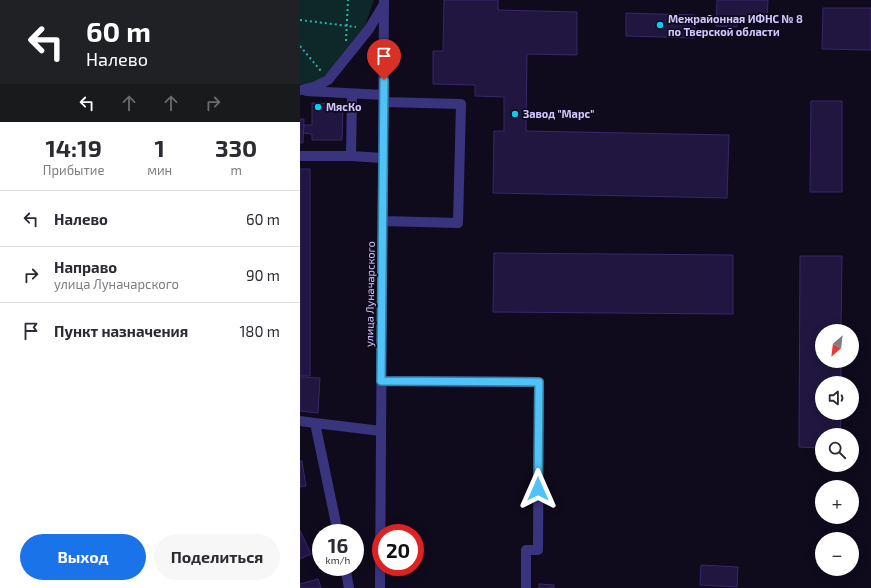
<!DOCTYPE html>
<html lang="ru">
<head>
<meta charset="utf-8">
<style>
  body { margin:0; font-family:"Exo 2",sans-serif; background:#f7f7f7; color:#2b2b33; height:100vh; display:flex; flex-direction:column; font-size:15px; white-space:nowrap }
  * { box-sizing:border-box; margin:0 }
  p { font-size:13px; color:#7c7c81 }
  .icon { flex:none; width:22px; height:22px; fill:none; stroke:currentColor; stroke-width:2; stroke-linecap:round; stroke-linejoin:round }
  .map { position:relative; flex:1; overflow:hidden }
  .drawer { display:flex; flex-direction:column; background:#fff; width:300px }
  .drawer>* { flex:none }
  .guide { background:#202124; color:#fff; overflow:hidden }
  .needle { width:26px; rotate:208deg }
  .controls { position:absolute; left:515px; top:324px; display:grid; gap:8px }
  .controls a { display:grid; place-items:center; width:44px; height:44px; border-radius:50%; background:#fff; box-shadow:0 2px 10px #0003; font-size:20px }
  .speed { position:absolute; left:12px; top:524px; display:flex; gap:8px; font-size:20px; font-weight:700; text-align:center }
  .speed>* { display:grid; place-content:center; width:52px; height:52px; border-radius:50%; background:#fff; box-shadow:0 2px 10px #0003; line-height:1 }
  .speed small { font-size:10px; font-weight:400 }
  .speed .limit { border:6px solid #d22; background:#fff; color:#111 }
  .pin { position:absolute; display:grid; place-items:center; width:34px; height:34px; color:#fff; margin:-41px -17px; border-radius:50% 50% 50% 0; rotate:-45deg; box-shadow:0 0 4px #0007 }
  .pin .icon { rotate:45deg }
  .me { position:absolute; width:44px; margin:-22px; rotate:0deg; stroke-linejoin:round; filter:drop-shadow(0 0 3px #0008) }
  .turn { display:flex; align-items:center; gap:14px; height:84px; padding:0 20px; font-size:18px }
  .turn .icon { width:52px; height:52px; stroke-width:2.5 }
  .turn b { display:block; font-size:28px; line-height:34px }
  .lanes { display:flex; align-items:center; height:38px; padding:0 20px; background:#0003; justify-content:center; gap:20px; direction:ltr }
  .lanes .off { opacity:.35 }
  .eta { display:flex; justify-content:space-evenly; align-items:center; height:68px; text-align:center }
  .eta b { font-size:24px; font-weight:700; line-height:28px }
  .action { display:flex; gap:8px; margin-top:auto; padding:8px 20px }
  .action a { flex:1; height:46px; border-radius:24px; background:#1a73e8; color:#fff; font-size:16px; font-weight:700; line-height:46px; text-align:center }
  .action a+a { background:#f7f7f7; color:#2b2b33 }
  ul { padding:0; list-style:none }
  li { display:flex; align-items:center; gap:12px; height:56px; padding:0 20px; border-top:1px solid #e1e1e2 }
  li div { flex:1 }
  li b { display:block; font-size:15px }
  li em { font-style:normal }
  main { display:flex; flex:1; min-height:0 }
  .map>svg:first-child { display:block }
</style>
</head>
<body>
<main>
<section class="drawer">
<div class="guide">
<div class="turn"><svg class="icon" aria-label="left" viewBox="0 0 24 24"><path d="M17 20v-9H6M10 6l-5 5 5 5"/></svg><div><b>60 m</b>Налево</div></div>
<div class="lanes"><svg class="icon" aria-label="left" viewBox="0 0 24 24"><path d="M17 20v-9H6M10 6l-5 5 5 5"/></svg><svg class="icon off" aria-label="ahead" viewBox="0 0 24 24"><path d="M12 20V5M6 11l6-6 6 6"/></svg><svg class="icon off" aria-label="ahead" viewBox="0 0 24 24"><path d="M12 20V5M6 11l6-6 6 6"/></svg><svg class="icon off" aria-label="right" viewBox="0 0 24 24"><path d="M7 20v-9h11M14 6l5 5-5 5"/></svg></div>
</div>
<div class="eta">
<div><b>14:19</b><p>Прибытие</p></div>
<div><b>1</b><p>мин</p></div>
<div><b>330</b><p>m</p></div>
</div>
<ul>
<li><svg class="icon" aria-label="left" viewBox="0 0 24 24"><path d="M17 20v-9H6M10 6l-5 5 5 5"/></svg><div><b>Налево</b></div><em>60 m</em></li>
<li><svg class="icon" aria-label="right" viewBox="0 0 24 24"><path d="M7 20v-9h11M14 6l5 5-5 5"/></svg><div><b>Направо</b><p>улица Луначарского</p></div><em>90 m</em></li>
<li><svg class="icon" aria-label="arrive" viewBox="0 0 24 24"><path d="M6 21V4h12l-3 4 3 4H6"/></svg><div><b>Пункт назначения</b></div><em>180 m</em></li>
</ul>
<div class="action"><a>Выход</a><a>Поделиться</a></div>
</section>
<div class="map">
<svg width="571" height="588" viewBox="0 0 571 588">
  <rect width="100%" height="100%" fill="#0f0b1d"/>
  <path fill="#0e2728" d="M0 0H74L65 26 27 74 12 84H0Z"/>
  <path fill="#20163f" stroke="#38276c" d="M144 0H198V10L277 12V55L227 54 226 131 429 135 427 198 193 193 194 131H204V97L175 96V85L133 84V51H143Z
    M417 0H468L467 20 437 19V27L416 26Z
    M523 8H571V50L522 49Z
    M326 13 395 15V38L326 36Z
    M511 101H542V192H510Z
    M12 103 43 104 42 140H12V134L3 133 4 125H12Z
    M0 119H4L3 143H0Z
    M0 169H10V376H0Z
    M194 253 433 255V314L193 312Z
    M500 256H542L541 331H522V361H541V383H522V413H541L540 435H522V448L499 447Z
    M0 377 20 378 18 413 0 411Z
    M0 461H2L6 486 0 487Z
    M0 530 11 554 0 559Z
    M401 565 438 567 437 587 400 585Z
    M18 579 21 588H0V584Z
    M239 584 254 585V588H239Z"/>
  <g fill="none" stroke-linecap="round" stroke-linejoin="round">
    <path stroke="#28b3b1" stroke-width="2" stroke-dasharray="2 3" stroke-linecap="butt" d="M0 20 56 27
      M46 41 48 0
      M0 46 21 71"/>
    <path stroke="#3a347f" stroke-width="10" d="M0 90 14 87 28 80 69 29 84 4
      M6 91 84 95
      M0 156H51L52 94
      M51 156 83 158
      M83 221 158 223 161 104 84 102
      M81 381 239 382 238 550H226V588
      M0 421 15 423 38 533
      M15 423 81 431
      M45 567 49 588
      M80 588 84 0"/>
  </g>
  <g fill="none" stroke-linecap="round" stroke-linejoin="round">
    <g stroke="#337fa1" stroke-width="10">
      <path id="route" d="M84 80 81 381 239 382 238 489"/>
    </g>
    <use href="#route" stroke="#4fc3f7" stroke-width="7"/>
  </g>
  <g fill="#00cef2" stroke="#0f0b1d" stroke-width="1.5">
    <circle cx="360" cy="25" r="4"/>
    <circle cx="18" cy="107" r="4"/>
    <circle cx="215" cy="114" r="4"/>
  </g>
  <g text-anchor="middle" stroke-width="3.5" stroke-linejoin="round" paint-order="stroke">
    <g font-size="11" font-weight="bold" fill="#d0c7ff" stroke="#0f0b1d" text-anchor="start">
      <text x="368" y="23">Межрайонная ИФНС № 8<tspan x="368" dy="13">по Тверской области</tspan></text>
      <text x="26" y="111">МясКо</text>
      <text x="223" y="118">Завод "Марс"</text>
    </g>
    <g font-size="11" fill="#d0c7ff" stroke="#0f0b1d">
      <text transform="translate(70 294) rotate(-89)" y="4">улица Луначарского</text>
    </g>
  </g>
</svg>
<div class="controls">
<a><svg class="needle" viewBox="-14 -14 28 28"><path d="M0-13l5 13h-10z" fill="#e53935"/><path d="M0 13l5-13h-10z" fill="#7c7c81"/></svg></a>
<a><svg class="icon" aria-label="sound" viewBox="0 0 24 24"><path d="M4 9h4l5-4v14l-5-4H4zM17 9q2 3 0 6"/></svg></a>
<a><svg class="icon" aria-label="search" viewBox="0 0 24 24"><circle cx="10" cy="10" r="6"/><path d="M15 15l6 6"/></svg></a>
<a>+</a>
<a>−</a>
</div>
<div class="speed"><div>16<small>km/h</small></div><div class="limit">20</div></div>
<div class="pin" style="left:84px;top:80px;background:#d93025"><svg class="icon" aria-label="arrive" viewBox="0 0 24 24"><path d="M6 21V4h12l-3 4 3 4H6"/></svg></div>
<svg class="me" style="left:238px;top:489px" viewBox="-20 -20 40 40"><path d="M0-17L14 15 0 8-14 15z" fill="#4fc3f7" stroke="#fff" stroke-width="4"/></svg>
</div>
</main>
</body>
</html>
